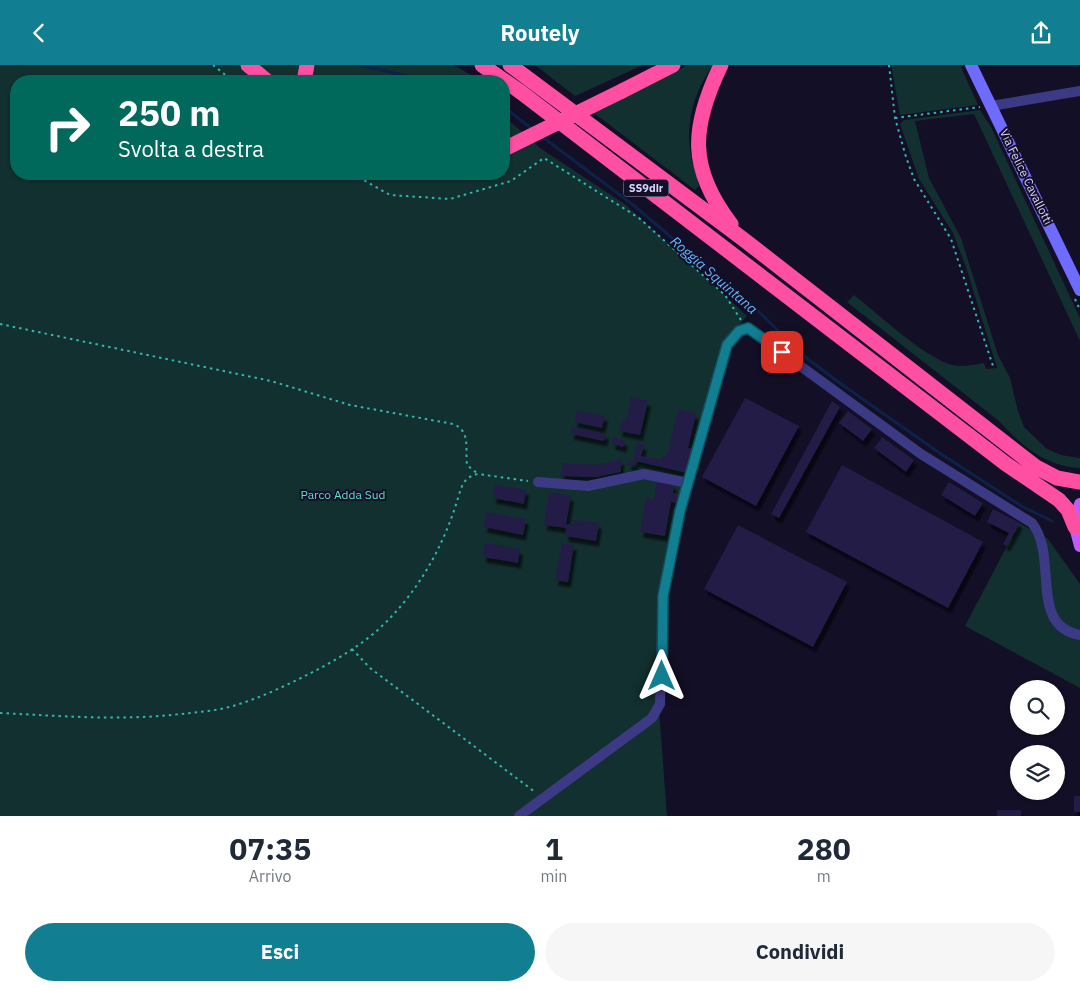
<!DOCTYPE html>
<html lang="it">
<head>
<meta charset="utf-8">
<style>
  body { margin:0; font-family:"IBM Plex Sans",sans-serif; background:#f6f6f7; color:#1f2937; height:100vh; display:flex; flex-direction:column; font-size:19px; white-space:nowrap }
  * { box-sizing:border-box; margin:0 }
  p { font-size:16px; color:#747a83 }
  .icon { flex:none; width:28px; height:28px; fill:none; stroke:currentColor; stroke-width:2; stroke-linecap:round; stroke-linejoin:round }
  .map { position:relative; height:751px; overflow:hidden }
  .panel { display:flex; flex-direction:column; background:#fff; flex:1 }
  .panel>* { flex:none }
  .top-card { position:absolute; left:10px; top:10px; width:500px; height:105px; border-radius:20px; box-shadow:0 1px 4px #0004; background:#00695c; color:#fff; overflow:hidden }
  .controls { position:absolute; left:1010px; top:615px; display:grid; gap:10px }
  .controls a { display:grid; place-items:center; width:55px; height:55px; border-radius:50%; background:#fff; box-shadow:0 1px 4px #0004; font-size:25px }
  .pin { position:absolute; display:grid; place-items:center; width:42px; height:42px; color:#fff; margin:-21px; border-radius:10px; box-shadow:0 2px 8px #0006 }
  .me { position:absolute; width:55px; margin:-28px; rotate:0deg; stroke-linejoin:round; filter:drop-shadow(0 0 4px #0008) }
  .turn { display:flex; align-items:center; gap:18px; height:105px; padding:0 25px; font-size:22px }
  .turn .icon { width:65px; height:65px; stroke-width:2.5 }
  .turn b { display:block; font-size:35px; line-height:42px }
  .eta { display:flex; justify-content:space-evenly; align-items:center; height:85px; text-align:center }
  .eta b { font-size:30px; font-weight:800; line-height:35px }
  .cta { display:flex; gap:10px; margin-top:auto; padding:10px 25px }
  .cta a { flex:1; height:58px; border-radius:30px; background:#117e91; color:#fff; font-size:20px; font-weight:800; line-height:58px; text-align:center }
  .cta a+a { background:#f6f6f7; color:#1f2937 }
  header { display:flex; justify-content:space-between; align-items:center; height:65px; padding:0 25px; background:#117e91; color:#fff; font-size:22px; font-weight:800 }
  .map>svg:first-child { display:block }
</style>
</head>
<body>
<header><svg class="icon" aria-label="back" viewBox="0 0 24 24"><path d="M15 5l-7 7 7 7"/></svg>Routely<svg class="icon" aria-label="share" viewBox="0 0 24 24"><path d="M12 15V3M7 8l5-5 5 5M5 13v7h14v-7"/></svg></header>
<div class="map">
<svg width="1080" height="751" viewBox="0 0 1080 751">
  <defs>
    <filter id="shadow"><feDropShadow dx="3" dy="5.5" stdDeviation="1" flood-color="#0009"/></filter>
  </defs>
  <rect width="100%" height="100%" fill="#130f26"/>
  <path fill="#12302f" d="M0 0H454L481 16H16V109H504V51L540 83 626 140 747 251 725 276 676 446 658 532V631L667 751H0Z
    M535 0H643L575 31Z
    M688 0H713C694 27 685 57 691 91 693 101 698 111 699 121L695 125 594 48Z
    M891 0H960L978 40 900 50Z
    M980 45 991 62 1080 253V276L974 49 915 56 929 113 961 173 998 290 1010 313 1018 346 1024 362 1047 384 1061 390 1080 393V403C1045 401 1022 381 999 356L847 237 854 230C877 248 922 290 949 299 960 303 972 300 984 298L986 304 997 303 966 202 953 168 919 114 900 59 904 55Z
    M1019 458 1048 474 1080 519V623L965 561Z"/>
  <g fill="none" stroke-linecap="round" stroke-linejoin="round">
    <path stroke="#0c2248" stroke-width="3" d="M361 0 428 16
      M504 42 532 64
      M541 71 632 139 755 243 804 291 837 316 941 389 1023 442 1052 456"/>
  </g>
  <path fill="#241b47" filter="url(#shadow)" d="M631 332 648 336 640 370 619 366 622 355 626 356Z
    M745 333 799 361 756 441 702 412Z
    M832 336 840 342 779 453 771 449Z
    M678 344 696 349 688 383 693 384 687 408 636 396 635 400H628L629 395 633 396 637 378 644 380 641 391 661 395 662 390 667 391Z
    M577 345 605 351 602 363 574 357Z
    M848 346 872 364 863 376 839 358Z
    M572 362 606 369 604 376 571 369Z
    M613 372 625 376 623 382 612 379Z
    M882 372 914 395 906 407 874 383Z
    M621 394V407L596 412 560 411 563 398 597 400Z
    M842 400 983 477 948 543 806 467Z
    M657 416 674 419 673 428 679 429 677 438 671 437 665 471 640 467 646 433 654 434Z
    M949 417 983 438 975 451 941 430Z
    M495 420 526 425 524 439 493 433Z
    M549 427 571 431 566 459 573 460 574 455 599 458 596 476 565 471 566 463 544 460Z
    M993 444 1020 458 1007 481 1003 479 1009 468 987 457Z
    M487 447 526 454 523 470 484 462Z
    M738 460 847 517 813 582 704 524Z
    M485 478 520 484 518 498 483 492Z
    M562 478 574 480 568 517 555 515Z
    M1074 731H1080V747H1074Z
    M997 745H1021V751H997Z"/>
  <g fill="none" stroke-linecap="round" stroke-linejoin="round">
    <path stroke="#2fb8b0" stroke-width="2" stroke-dasharray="2.5 4" stroke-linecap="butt" d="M213 0 233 16
      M889 0 895 53 906 92 914 114 951 174 993 301
      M895 53 980 42
      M353 109 390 130 450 134 511 116 544 93 639 153 725 230 741 255
      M1075 234 1080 245
      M0 259 271 316 350 340 453 359C471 366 465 383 467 400L478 409
      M352 584 370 603 535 727
      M0 648C61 651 120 656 181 649 198 647 216 646 233 641 260 633 285 621 309 609 338 594 368 577 390 553 422 520 445 477 458 433 462 420 464 412 478 409L528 416"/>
    <path stroke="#3d3a85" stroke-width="10" d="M991 41 1080 26
      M538 417 588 421 644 409 688 418
      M519 751 652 653 660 639 663 531 680 446 727 280 734 271 746 263 751 265 921 389 1032 458C1059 492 1028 561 1080 570"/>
    <path stroke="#6f6bff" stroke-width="12" d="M971 0 1080 225"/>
    <path stroke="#c25bff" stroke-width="12" d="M1080 439 1075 462 1080 481"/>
    <path stroke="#ff4fa3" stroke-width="15" d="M248 0 267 16
      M482 0 522 28 1006 399 1059 435 1068 445 1075 462
      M510 0 743 174 1036 402 1057 413 1080 417
      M721 0C691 62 688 103 731 159
      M304 16 307 0
      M622 26 673 0"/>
    <path stroke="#ff4fa3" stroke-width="15" d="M504 84 622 26"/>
  </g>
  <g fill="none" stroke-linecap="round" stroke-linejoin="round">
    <g stroke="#0b525e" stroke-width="12">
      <path id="route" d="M662 611 663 531 680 446 727 280 739 266 748 263 782 287"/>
    </g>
    <use href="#route" stroke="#117e91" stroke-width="9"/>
  </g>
  <g text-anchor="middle" stroke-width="4" stroke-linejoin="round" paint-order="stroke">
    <rect fill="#130f26" stroke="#9e99be" stroke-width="1" x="623.5" y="114.5" width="45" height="17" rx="4"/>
    <g font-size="11" font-weight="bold" fill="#d9d4ff">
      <text x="646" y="127">SS9dir</text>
    </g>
    <g font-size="12" fill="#d9d4ff" stroke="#130f26">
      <text transform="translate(1026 112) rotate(64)" y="4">Via Felice Cavallotti</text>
    </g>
    <g font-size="12" fill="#5fe0c0" stroke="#130f26">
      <text x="343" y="434">Parco Adda Sud</text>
    </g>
    <g font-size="14" font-style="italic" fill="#62b6ff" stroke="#130f26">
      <text transform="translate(714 210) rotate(41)" y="5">Roggia Squintana</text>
    </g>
  </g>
</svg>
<div class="controls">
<a><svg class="icon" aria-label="search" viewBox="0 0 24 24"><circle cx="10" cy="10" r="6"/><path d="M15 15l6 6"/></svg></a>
<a><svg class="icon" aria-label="layers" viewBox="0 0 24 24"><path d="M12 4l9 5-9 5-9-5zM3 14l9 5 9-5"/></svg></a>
</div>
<div class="pin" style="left:782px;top:287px;background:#d93025"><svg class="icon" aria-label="arrive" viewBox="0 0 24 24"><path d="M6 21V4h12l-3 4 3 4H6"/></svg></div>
<svg class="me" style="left:662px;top:611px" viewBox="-20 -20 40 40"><path d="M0-17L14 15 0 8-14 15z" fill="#117e91" stroke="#fff" stroke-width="4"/></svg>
<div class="top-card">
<div class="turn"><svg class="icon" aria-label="right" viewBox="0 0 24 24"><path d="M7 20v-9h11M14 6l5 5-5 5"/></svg><div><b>250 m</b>Svolta a destra</div></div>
</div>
</div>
<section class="panel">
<div class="eta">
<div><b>07:35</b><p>Arrivo</p></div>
<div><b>1</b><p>min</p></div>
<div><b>280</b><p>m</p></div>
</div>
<div class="cta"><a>Esci</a><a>Condividi</a></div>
</section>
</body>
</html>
